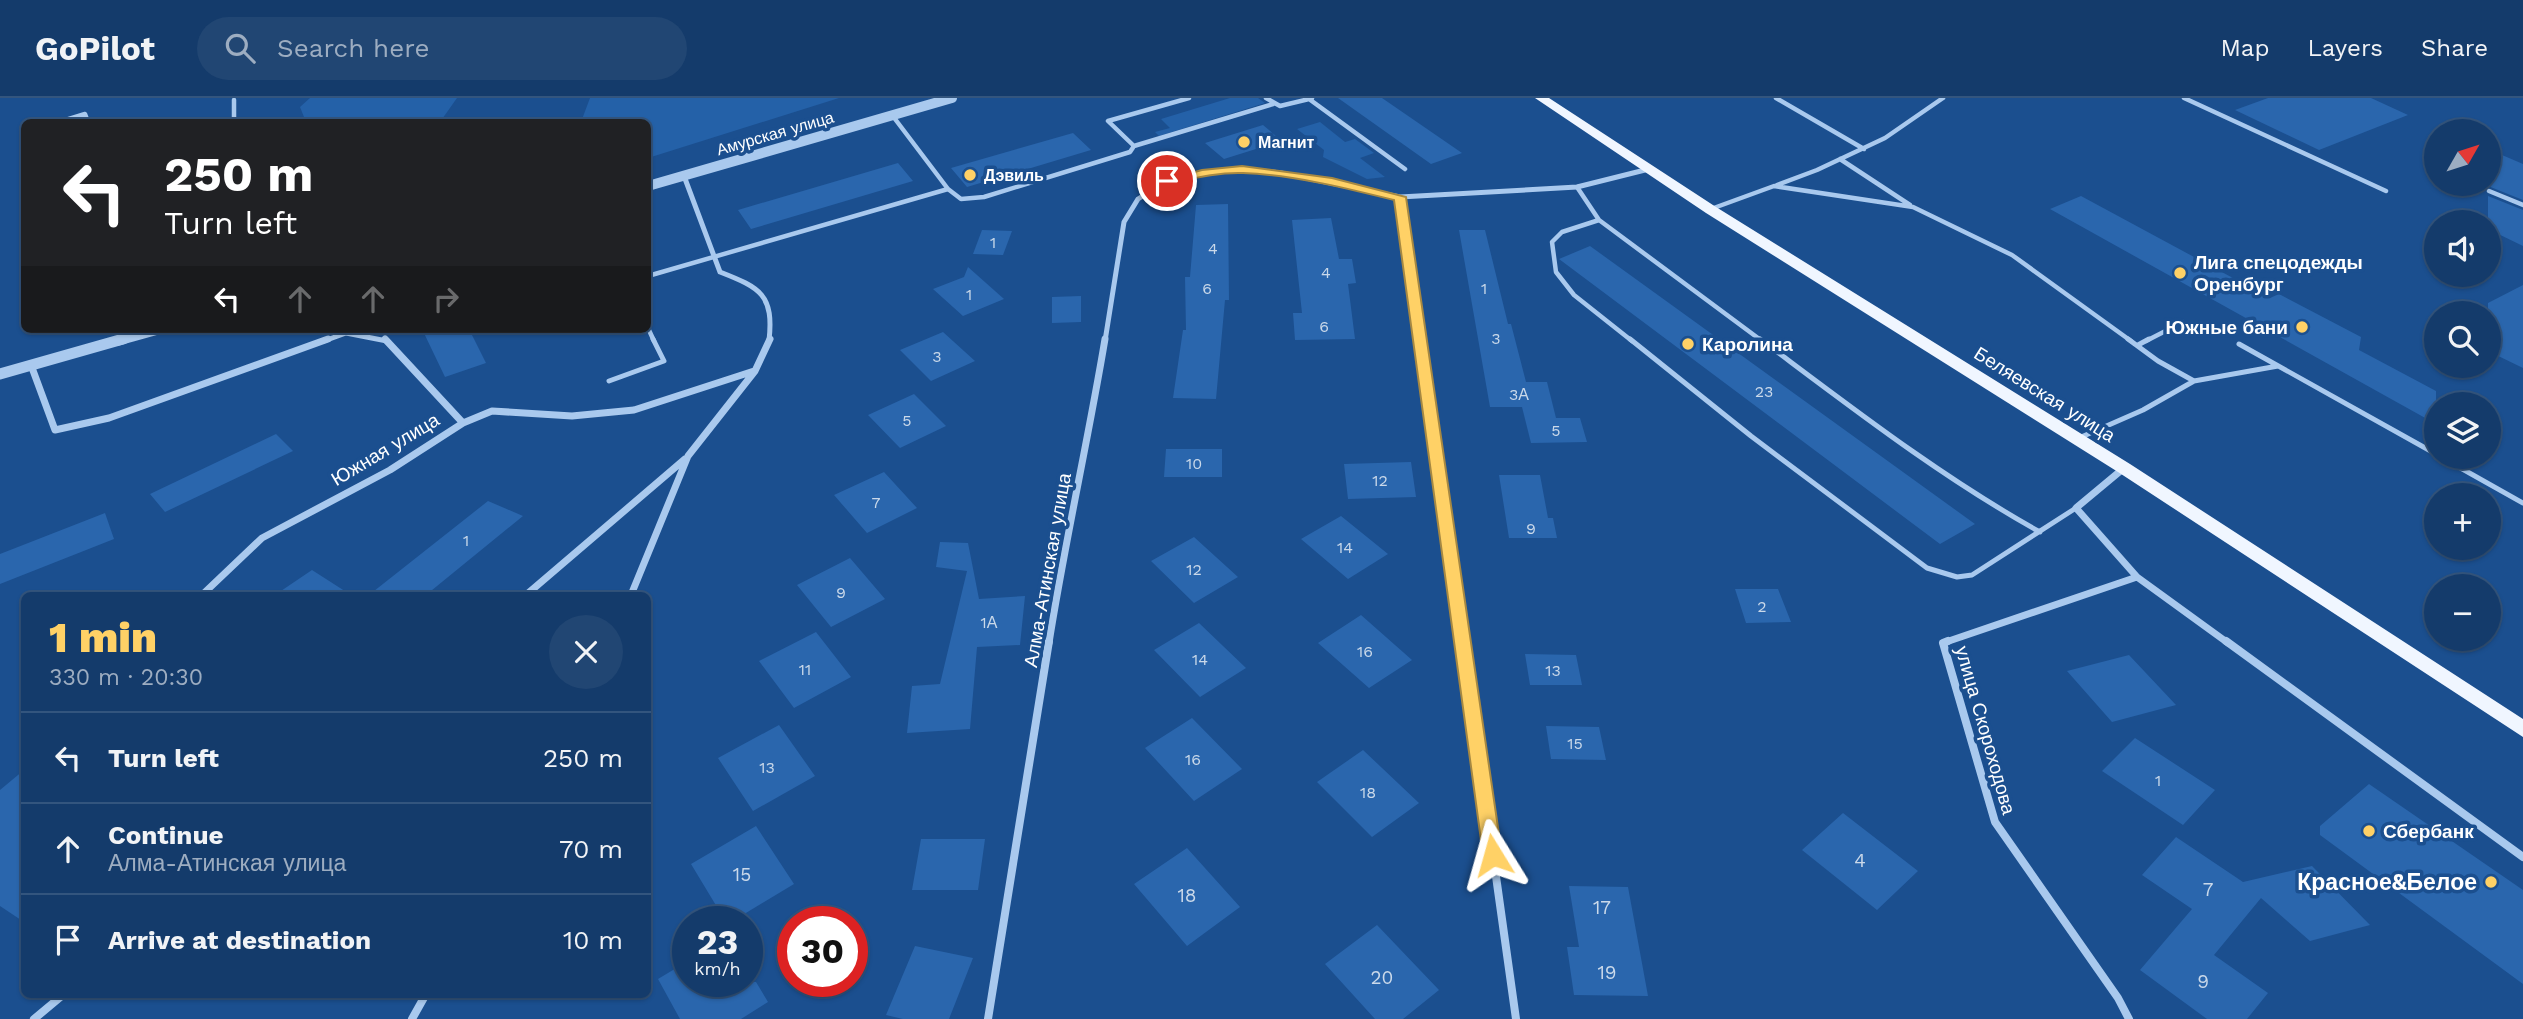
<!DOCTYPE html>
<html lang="en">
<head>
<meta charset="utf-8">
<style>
  body { margin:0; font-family:"Work Sans",sans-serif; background:#214673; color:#f1f3f6; height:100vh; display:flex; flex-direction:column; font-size:26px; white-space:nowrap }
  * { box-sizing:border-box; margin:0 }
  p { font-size:23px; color:#9dadc1 }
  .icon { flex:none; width:38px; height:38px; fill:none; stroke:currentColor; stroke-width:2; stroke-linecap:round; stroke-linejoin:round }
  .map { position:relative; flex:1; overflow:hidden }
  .drawer { position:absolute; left:21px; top:494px; width:630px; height:406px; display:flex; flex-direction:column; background:#143b6b; border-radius:10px; box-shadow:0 2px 5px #0004,0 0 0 2px #33557e }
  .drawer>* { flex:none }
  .top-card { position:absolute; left:21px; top:21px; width:630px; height:214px; border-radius:10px; box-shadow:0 2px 5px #0004,0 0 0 2px #33557e; background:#202124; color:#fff; overflow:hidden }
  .needle { width:46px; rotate:51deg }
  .buttons { position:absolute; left:2424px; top:21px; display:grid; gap:14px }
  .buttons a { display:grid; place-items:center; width:77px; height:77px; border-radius:50%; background:#143b6b; box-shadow:0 2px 5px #0004,0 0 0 2px #33557e; font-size:35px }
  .speed { position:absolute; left:672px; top:808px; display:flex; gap:14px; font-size:35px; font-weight:700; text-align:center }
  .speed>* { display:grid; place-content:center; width:91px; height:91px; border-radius:50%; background:#143b6b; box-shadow:0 2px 5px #0004,0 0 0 2px #33557e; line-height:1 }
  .speed small { font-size:18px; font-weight:400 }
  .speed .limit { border:10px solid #d22; background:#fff; color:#111 }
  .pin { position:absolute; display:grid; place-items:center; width:60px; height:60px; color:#fff; margin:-30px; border:4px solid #fff; border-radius:50%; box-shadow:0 2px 7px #0007 }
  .me { position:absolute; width:77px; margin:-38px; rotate:352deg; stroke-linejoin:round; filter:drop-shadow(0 0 5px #0008) }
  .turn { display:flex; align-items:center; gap:24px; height:147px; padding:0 28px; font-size:32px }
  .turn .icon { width:91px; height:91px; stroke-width:2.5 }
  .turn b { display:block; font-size:49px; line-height:60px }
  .lanes { display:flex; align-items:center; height:66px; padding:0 28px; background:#0003; justify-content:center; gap:35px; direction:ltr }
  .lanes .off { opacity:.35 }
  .round { display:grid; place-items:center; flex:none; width:74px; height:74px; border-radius:37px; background:#214673 }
  .summary { display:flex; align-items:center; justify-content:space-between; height:119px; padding:0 28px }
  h1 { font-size:42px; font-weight:800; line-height:52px; color:#ffd166 }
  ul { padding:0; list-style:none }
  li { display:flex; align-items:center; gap:21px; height:91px; padding:0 28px; border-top:2px solid #33557e }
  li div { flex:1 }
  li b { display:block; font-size:26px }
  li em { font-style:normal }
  header { display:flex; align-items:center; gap:42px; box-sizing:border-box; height:98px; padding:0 35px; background:#143b6b; border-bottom:2px solid #33557e }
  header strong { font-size:33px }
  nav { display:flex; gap:38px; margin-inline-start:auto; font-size:24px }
  .search { width:490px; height:63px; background:#214673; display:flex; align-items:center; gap:18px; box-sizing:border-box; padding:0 24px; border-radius:38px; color:#9dadc1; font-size:26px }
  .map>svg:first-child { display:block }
</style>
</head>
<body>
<header>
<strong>GoPilot</strong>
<div class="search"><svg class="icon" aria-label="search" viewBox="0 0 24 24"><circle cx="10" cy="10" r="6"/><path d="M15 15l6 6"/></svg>Search here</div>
<nav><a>Map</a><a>Layers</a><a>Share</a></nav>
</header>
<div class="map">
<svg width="2523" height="921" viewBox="0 0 2523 921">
  <rect width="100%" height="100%" fill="#1b4f8f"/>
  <path fill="#2461a8" d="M310 0H457L440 24H306L300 9Z
    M590 0H839L648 60V24H581Z
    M1230 0H1258L1265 5 1159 38 1155 34 1170 30 1161 21Z
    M1320 24 1345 44 1355 41 1374 55 1360 60 1385 79 1367 81 1323 59 1324 52 1297 31Z"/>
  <path fill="#2a66ad" d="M1338 0H1382L1462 55 1431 66Z
    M2268 0H2371L2408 17 2319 52 2235 12Z
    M1263 27 1282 43 1224 61 1205 45Z
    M1073 35 1091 52 967 89 951 70Z
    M2488 51 2523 66V102L2488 88Z
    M898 65 913 83 751 131 738 112Z
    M2081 98 2270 200 2279 196 2361 239 2359 252 2436 293V326L2050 111Z
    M2488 98 2523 112V148L2488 131Z
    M1228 106 1229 202H1225L1216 301 1173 300 1183 232H1186L1185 179H1190L1196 107Z
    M1331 120 1339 161H1352L1356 185 1348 186 1355 241 1295 242 1293 215H1302L1292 122Z
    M982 132 1012 133 1003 157 973 156Z
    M1459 132H1485L1508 226H1511L1526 284H1547L1556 320H1580L1587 344 1531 345 1522 309H1490Z
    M1590 148 1975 426 1940 446 1559 161Z
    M968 169 1004 201 963 218 933 191 964 179Z
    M2523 187V270L2488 253V205Z
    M1081 198V224L1052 225V199Z
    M422 231H469L486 265 445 279Z
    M943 234 975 263 931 283 900 252Z
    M914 296 946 328 900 350 868 317Z
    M276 336 293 353 165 414 150 396Z
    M1166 351H1222V379H1164Z
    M1411 364 1416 399 1348 401 1344 366Z
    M884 374 917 410 867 435 834 397Z
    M1499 377H1540L1548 420H1553L1557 440H1509Z
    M488 403 523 418 426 497H369Z
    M105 415 114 441 0 486V456Z
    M1341 418 1388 456 1348 481 1301 441Z
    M1194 439 1238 479 1194 505 1151 463Z
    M940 444 968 445 979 501 1025 498 1020 547 977 549 970 631 907 635 912 588 940 586 967 473 936 469Z
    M850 460 885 501 831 529 797 487Z
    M312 472 351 497H275Z
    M1735 491H1778L1791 524 1746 525Z
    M1361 517 1412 562 1369 590 1318 545Z
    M1199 525 1246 570 1200 599 1154 552Z
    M816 534 851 579 794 610 759 563Z
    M1525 556 1576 557 1582 587H1530Z
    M2129 557 2176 607 2112 624 2067 573Z
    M1192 620 1242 671 1194 703 1145 650Z
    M779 627 815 678 753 713 718 660Z
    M1546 628 1599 629 1606 662 1551 661Z
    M2135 640 2215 692 2183 727 2102 673Z
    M1363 652 1419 705 1372 739 1317 684Z
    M24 672V824L0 808V692Z
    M2369 686 2523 792V886L2320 737V728Z
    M1843 715 1918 773 1877 812 1802 752Z
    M756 728 794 786 731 824H726L691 766Z
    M2176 739 2243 784 2312 768 2370 827 2310 843 2261 800 2214 857 2268 895 2247 921H2207L2140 872 2192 811 2142 777Z
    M921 741H985L978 792H912Z
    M1187 750 1240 809 1187 848 1134 786Z
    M1569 788 1628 789 1648 898 1574 897 1567 849H1579Z
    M1377 827 1439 892 1403 921H1375L1325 866Z
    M915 848 973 860 949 921H903L886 917Z
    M688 863V884H756L768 904 741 921H680L658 881Z"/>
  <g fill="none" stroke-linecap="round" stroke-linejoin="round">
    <path stroke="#a9c9ee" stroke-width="4.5" d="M1266 0 1280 8 1309 1
      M1312 0 1309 1 1405 71
      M1776 0 1864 51
      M2184 0 2386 93
      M234 2V24
      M892 17 948 91 961 101 984 99 1130 54 1134 48 1108 23 1189 0
      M59 24 85 16 88 24
      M1134 48 1273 6
      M1840 61 1910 107
      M1777 87 1817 72 1885 40 1943 0
      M1577 89 1599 122 1762 243
      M2489 93 2523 107
      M1711 111 1774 88 1913 109 2012 157 2131 243
      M1599 122 1562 134 1552 144 1556 174 1574 197 1632 243
      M648 178 948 91
      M648 230 654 243
      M2146 243 2183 224"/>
    <path stroke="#a9c9ee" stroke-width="5" d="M1630 241 1751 338 1927 470 1957 479 1972 477 2076 410
      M1760 241C1851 309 1941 379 2040 434
      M2128 241 2158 263 2194 283
      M2239 246 2436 356
      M2138 247 2149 241
      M609 283 664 263 653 241
      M2079 340 2143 312 2194 283 2278 268
      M2441 359 2523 405"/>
    <path stroke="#a9c9ee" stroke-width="5" d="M684 78 720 174C761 190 774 197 769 243
      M1400 99 1420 243
      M324 243 346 235 387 243
      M1105 243 1124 124 1138 101 1167 83 1201 75 1242 71 1281 75 1400 99 1577 89 1649 71"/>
    <path stroke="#a9c9ee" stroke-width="7" d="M1420 241 1463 545
      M31 267 55 332 109 320 328 241
      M463 325 492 313 572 318 634 312 754 273
      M2137 479 2228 545
      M202 497 262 440 390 372 463 325 385 241
      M526 497 685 361
      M631 497 688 358 755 273 770 241
      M1049 545C1065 443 1088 343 1105 241
      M1943 545 2137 479 2076 410 2124 370"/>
    <path stroke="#a9c9ee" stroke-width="8" d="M1463 543 1516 921
      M1948 543 1943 545 1995 724 2118 900 2129 921
      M2226 543 2523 759
      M34 921 64 896
      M412 921 426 896
      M988 921 1049 543"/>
    <path stroke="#a9c9ee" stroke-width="10" d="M648 88 952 0
      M117 243 160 231"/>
    <path stroke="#a9c9ee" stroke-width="11" d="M0 276 123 241"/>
    <path fill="#f0f6ff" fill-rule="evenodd" d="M1535 0H1549L1716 109 2130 366 2523 621V639L2118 374 1706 115Z"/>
  </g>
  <path fill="#ffd166" stroke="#a68842" stroke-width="2" d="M1242 68 1332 80 1406 99 1502 757 1500 763 1493 765 1486 763 1483 757 1394 102C1345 90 1293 77 1243 75 1217 74 1191 81 1167 86L1161 83 1202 72Z"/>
  <g fill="#ffd166" stroke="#1b4f8f" stroke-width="2.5">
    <circle cx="1244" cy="44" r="7"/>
    <circle cx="970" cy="77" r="7"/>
    <circle cx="2180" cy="175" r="7"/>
    <circle cx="2302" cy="229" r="7"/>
    <circle cx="1688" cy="246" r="7"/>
    <circle cx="2369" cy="733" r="7"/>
    <circle cx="2491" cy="784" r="7"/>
  </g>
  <g text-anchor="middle" stroke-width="7" stroke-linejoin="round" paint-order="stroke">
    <g font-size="16" fill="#fff" stroke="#1b4f8f">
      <text transform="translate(775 35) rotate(-16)" y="6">Амурская улица</text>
    </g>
    <g font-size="16" font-weight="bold" fill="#fff" stroke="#1b4f8f" text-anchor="start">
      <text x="1258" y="50">Магнит</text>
      <text x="984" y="83">Дэвиль</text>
    </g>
    <g font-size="16" fill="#cad9ea">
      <text x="993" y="150">1</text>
      <text x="1213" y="156">4</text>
      <text x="1326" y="180">4</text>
      <text x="1207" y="196">6</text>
      <text x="1484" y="196">1</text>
      <text x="969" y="202">1</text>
      <text x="1324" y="234">6</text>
      <text x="1496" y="246">3</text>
      <text x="937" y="264">3</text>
      <text x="1764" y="299">23</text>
      <text x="1519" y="302">3А</text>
      <text x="907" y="328">5</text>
      <text x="1556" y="338">5</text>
      <text x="1194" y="371">10</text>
      <text x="1380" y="388">12</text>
      <text x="876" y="410">7</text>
      <text x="1531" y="436">9</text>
      <text x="466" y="448">1</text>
      <text x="1345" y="455">14</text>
      <text x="1194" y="477">12</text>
      <text x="841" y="500">9</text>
      <text x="1762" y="514">2</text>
      <text x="989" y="530">1А</text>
      <text x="1365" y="559">16</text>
      <text x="1200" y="567">14</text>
      <text x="805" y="577">11</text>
      <text x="1553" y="578">13</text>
      <text x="1575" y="651">15</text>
      <text x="1193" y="667">16</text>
      <text x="767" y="675">13</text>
      <text x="2158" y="688">1</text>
      <text x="1368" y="700">18</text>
    </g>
    <g font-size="19" font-weight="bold" fill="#fff" stroke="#1b4f8f" text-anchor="start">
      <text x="2194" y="171">Лига спецодежды<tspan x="2194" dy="22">Оренбург</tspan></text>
      <text x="2288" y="236" text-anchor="end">Южные бани</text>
      <text x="1702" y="253">Каролина</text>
      <text x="2383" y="740">Сбербанк</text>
    </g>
    <g font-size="19" fill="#fff" stroke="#1b4f8f">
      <text transform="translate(2045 296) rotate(32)" y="7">Беляевская улица</text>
      <text transform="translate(385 351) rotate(-31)" y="7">Южная улица</text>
      <text transform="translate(1047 472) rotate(-80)" y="7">Алма-Атинская улица</text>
      <text transform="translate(1986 632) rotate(74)" y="7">улица Скороходова</text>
    </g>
    <g font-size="19" fill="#cad9ea">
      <text x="1860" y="769">4</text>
      <text x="742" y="783">15</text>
      <text x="2208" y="798">7</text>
      <text x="1187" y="804">18</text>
      <text x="1602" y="816">17</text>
      <text x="1607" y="881">19</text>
      <text x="1382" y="886">20</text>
      <text x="2203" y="890">9</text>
    </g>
    <g font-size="23" font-weight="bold" fill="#fff" stroke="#1b4f8f" text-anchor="end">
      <text x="2477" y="792">Красное&amp;Белое</text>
    </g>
  </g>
</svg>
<div class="buttons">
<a><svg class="needle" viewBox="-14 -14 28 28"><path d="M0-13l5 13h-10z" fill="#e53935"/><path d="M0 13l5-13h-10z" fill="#9dadc1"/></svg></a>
<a><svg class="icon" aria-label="sound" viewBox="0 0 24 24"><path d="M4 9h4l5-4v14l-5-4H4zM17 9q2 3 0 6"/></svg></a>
<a><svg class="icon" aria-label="search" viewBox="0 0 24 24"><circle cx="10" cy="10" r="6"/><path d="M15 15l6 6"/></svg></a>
<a><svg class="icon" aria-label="layers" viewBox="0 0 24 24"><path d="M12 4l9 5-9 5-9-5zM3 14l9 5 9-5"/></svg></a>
<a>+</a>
<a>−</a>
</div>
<div class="speed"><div>23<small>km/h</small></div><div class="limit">30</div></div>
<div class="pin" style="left:1167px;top:83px;background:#d93025"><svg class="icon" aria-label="arrive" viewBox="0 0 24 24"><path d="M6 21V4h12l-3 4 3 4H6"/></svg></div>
<svg class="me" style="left:1493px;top:757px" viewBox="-20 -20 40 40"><path d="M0-17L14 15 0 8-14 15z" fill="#ffd166" stroke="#fff" stroke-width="4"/></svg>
<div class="top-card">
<div class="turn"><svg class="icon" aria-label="left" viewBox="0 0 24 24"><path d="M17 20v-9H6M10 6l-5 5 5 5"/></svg><div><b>250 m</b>Turn left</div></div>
<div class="lanes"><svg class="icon" aria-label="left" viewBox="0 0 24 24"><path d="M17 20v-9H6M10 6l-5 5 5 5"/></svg><svg class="icon off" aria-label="ahead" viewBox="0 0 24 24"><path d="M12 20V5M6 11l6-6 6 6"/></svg><svg class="icon off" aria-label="ahead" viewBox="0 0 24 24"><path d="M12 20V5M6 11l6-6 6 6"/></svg><svg class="icon off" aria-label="right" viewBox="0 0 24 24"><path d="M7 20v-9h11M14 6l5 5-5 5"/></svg></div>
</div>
<section class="drawer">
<div class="summary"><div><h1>1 min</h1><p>330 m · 20:30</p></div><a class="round"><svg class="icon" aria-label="close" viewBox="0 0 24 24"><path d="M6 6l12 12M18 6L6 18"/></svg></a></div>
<ul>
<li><svg class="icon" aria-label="left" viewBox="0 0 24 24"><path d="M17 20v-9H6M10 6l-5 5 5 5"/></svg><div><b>Turn left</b></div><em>250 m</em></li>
<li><svg class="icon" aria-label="ahead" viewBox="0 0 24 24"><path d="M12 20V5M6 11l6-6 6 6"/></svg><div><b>Continue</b><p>Алма-Атинская улица</p></div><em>70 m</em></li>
<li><svg class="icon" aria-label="arrive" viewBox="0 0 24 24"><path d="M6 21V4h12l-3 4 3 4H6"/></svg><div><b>Arrive at destination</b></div><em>10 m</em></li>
</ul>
</section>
</div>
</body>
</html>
